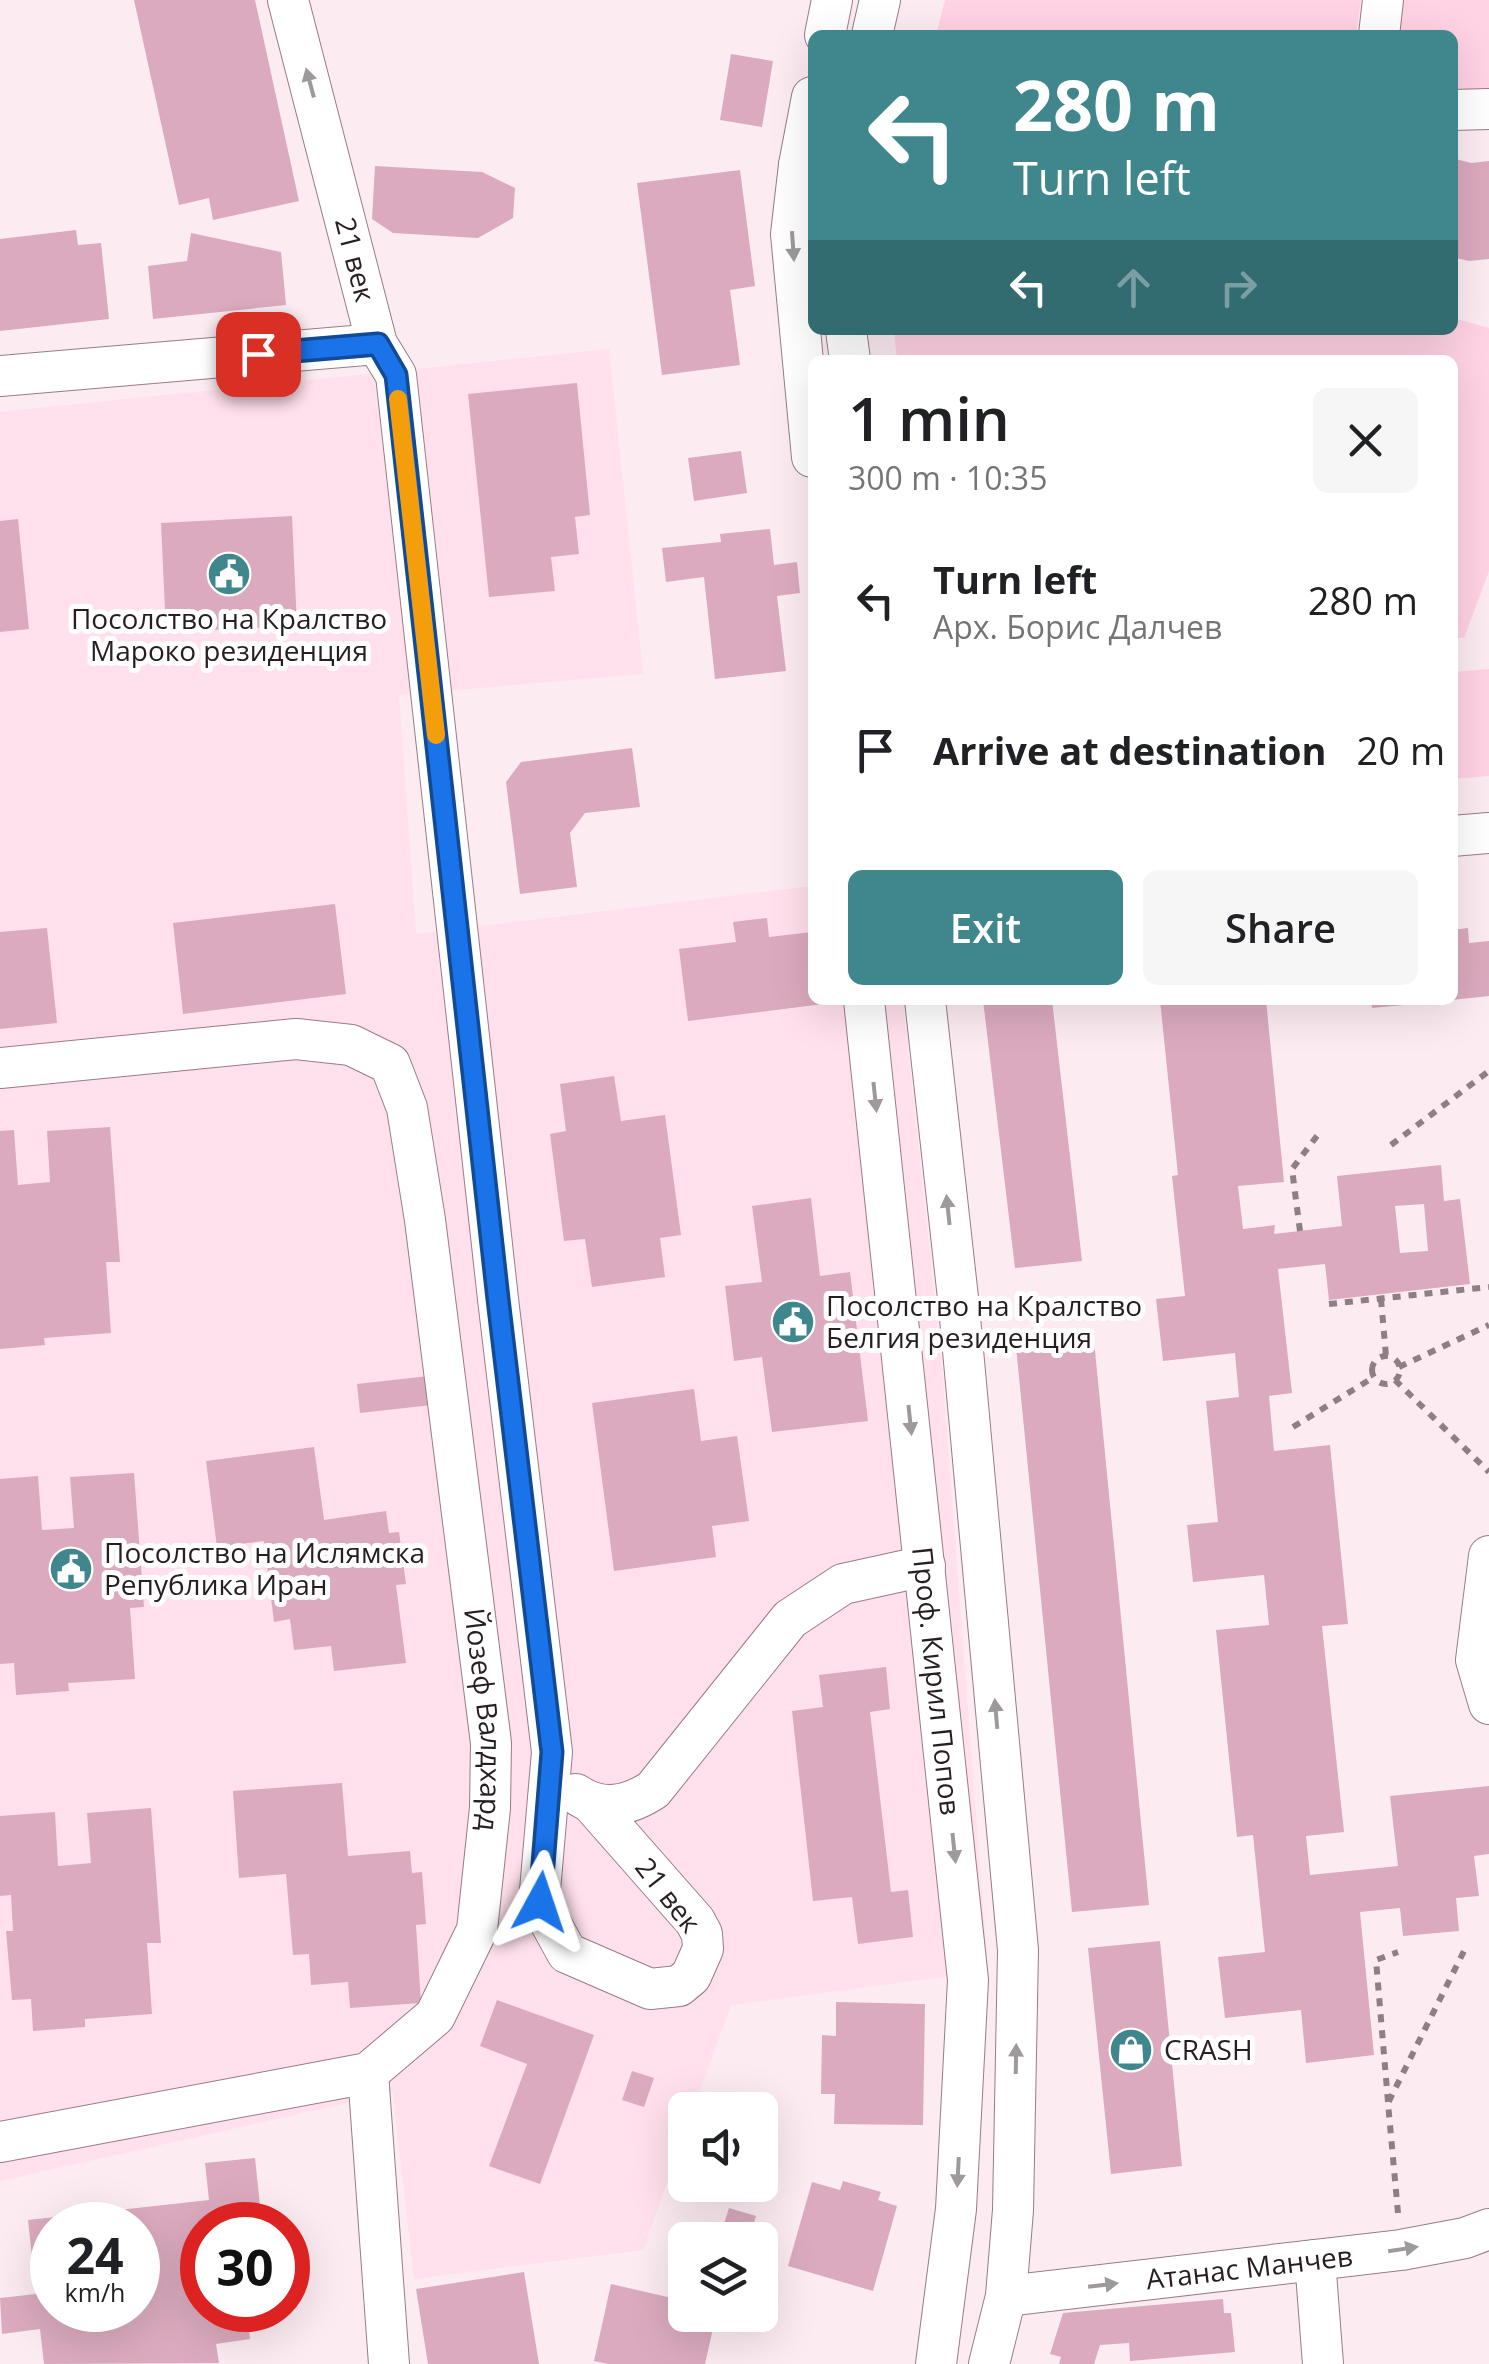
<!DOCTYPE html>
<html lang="en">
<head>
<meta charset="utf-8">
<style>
  body { margin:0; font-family:"Open Sans",sans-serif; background:#f6f6f6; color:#202124; height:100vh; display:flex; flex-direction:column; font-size:38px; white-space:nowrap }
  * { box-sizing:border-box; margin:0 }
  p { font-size:32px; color:#757577 }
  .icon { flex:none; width:55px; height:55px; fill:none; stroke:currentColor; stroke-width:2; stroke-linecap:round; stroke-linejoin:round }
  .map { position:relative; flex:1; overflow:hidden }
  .drawer { position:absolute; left:808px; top:355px; width:650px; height:650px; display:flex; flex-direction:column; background:#fff; border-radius:15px; box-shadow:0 10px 40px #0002 }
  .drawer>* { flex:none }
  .guide { position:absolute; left:808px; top:30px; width:650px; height:305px; border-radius:15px; box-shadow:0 10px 40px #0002; background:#3f878d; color:#fff; overflow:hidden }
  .buttons { position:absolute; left:668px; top:2092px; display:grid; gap:20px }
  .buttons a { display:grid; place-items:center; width:110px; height:110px; border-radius:15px; background:#fff; box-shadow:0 10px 40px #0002; font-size:50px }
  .speed { position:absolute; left:30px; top:2202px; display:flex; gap:20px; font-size:50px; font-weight:700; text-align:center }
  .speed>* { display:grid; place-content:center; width:130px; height:130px; border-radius:50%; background:#fff; box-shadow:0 10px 40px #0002; line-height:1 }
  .speed small { font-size:25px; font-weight:400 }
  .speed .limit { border:15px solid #d22; background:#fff; color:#111 }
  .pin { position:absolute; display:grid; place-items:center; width:85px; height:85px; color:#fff; margin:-42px; border-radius:20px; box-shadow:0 5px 15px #0006 }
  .me { position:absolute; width:110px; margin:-55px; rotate:5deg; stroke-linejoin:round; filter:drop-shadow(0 0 8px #0008) }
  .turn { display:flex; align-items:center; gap:35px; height:210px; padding:0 40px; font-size:45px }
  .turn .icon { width:130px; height:130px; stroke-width:2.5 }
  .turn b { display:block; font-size:70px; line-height:85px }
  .lanes { display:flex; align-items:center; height:95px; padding:0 40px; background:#0003; justify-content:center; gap:50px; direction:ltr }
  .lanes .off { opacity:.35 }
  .round { display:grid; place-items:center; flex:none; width:105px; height:105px; border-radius:15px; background:#f6f6f6 }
  .head { display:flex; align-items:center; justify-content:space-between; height:170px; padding:0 40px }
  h1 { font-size:60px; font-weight:600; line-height:75px }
  .cta { display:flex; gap:20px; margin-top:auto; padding:20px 40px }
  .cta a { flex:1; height:115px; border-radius:15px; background:#3f878d; color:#fff; font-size:40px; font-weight:600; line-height:115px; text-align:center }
  .cta a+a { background:#f6f6f6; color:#202124 }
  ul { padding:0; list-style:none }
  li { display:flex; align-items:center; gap:30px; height:150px; padding:0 40px }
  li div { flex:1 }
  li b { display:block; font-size:38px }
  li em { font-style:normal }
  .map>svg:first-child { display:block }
</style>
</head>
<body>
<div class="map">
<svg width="1489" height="2364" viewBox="0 0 1489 2364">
  <rect width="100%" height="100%" fill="#fdebf2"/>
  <path fill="#ffe0ec" d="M609 349 643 674 399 695 416 934 812 886V1000H903L941 1355 988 1971 731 2005 693 2110H685V2133L643 2250 414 2279 393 2093 0 2181V412Z"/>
  <path fill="#ffd2e4" d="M945 0H1361L1356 35H936Z
    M1383 0H1489V109L1453 110 1452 35H1379Z
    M1453 318 1489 328V571L1464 638H1453L1452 360H897L894 330H1452Z
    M1489 669V776L1453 779V672Z"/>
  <path fill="#dbaabe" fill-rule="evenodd" d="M134 0H255L299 201 213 220 209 198 179 205Z
    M731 54 773 61 762 127 720 120Z
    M1452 158 1471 163 1489 161V259L1469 261 1452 257Z
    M375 166 482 172 515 188 513 218 478 238 393 233 372 219Z
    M740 170 755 286 730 290 740 365 662 375 637 183Z
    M76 230 78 245 101 243 109 319 0 331V239Z
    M191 233 281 252 286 305 153 319 148 266 187 261Z
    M577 383 590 515 575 517 579 554 551 557 555 591 489 597 468 394Z
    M741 451 747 493 694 501 688 458Z
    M292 516 297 626 166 632 161 523Z
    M18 519 29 629 0 632V521Z
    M770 529 774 565 797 562 800 593 777 596 786 671 715 679 704 577 666 582 662 548 721 542 720 534Z
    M632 748 640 807 585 813 570 833 577 887 520 894 506 782 521 762Z
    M335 904 346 994 183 1014 173 923Z
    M767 918 769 937 812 932V1000H822L823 1004 688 1021 679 949 736 942 733 922Z
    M47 928 57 1023 0 1029V932Z
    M1468 928 1469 943 1489 941V996L1452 1000V930Z
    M983 1000H1052L1082 1261 1015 1268Z
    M1160 1000H1266L1284 1182 1238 1186 1243 1229 1275 1225 1274 1234 1342 1226 1337 1176 1441 1165 1444 1201 1460 1199 1470 1284 1329 1300 1325 1264 1278 1269 1292 1393 1269 1396 1274 1451 1330 1445 1348 1624 1322 1626 1344 1832 1306 1836 1310 1875 1398 1866 1390 1796 1489 1786V1854L1474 1856 1479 1896 1456 1898 1459 1931 1403 1936 1400 1908 1360 1912 1374 2055 1306 2063 1301 2010 1225 2018 1218 1957 1265 1952 1253 1835 1237 1837 1216 1630 1269 1625 1264 1575 1193 1582 1187 1525 1218 1522 1206 1401 1239 1397 1235 1353 1163 1361 1156 1299 1185 1296 1172 1176 1178 1175ZM1424 1204 1428 1251 1400 1253 1395 1206Z
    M1371 1000H1424V1003L1372 1008Z
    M614 1076 621 1121 665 1115 681 1235 660 1238 665 1277 592 1287 585 1239 564 1241 550 1134 566 1131 560 1084Z
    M110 1127 120 1262H106L111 1333 44 1338 45 1345 0 1349V1131L14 1130 18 1185 50 1182 47 1131Z
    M811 1198 820 1276 850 1272 868 1421 772 1432 762 1357 734 1361 725 1286 762 1282 752 1206Z
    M1093 1330 1149 1905 1072 1912 1015 1337Z
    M429 1376 432 1405 360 1413 357 1384Z
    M694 1389 701 1441 737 1436 749 1521 712 1526 716 1557 614 1571 592 1403Z
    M314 1447 324 1520 386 1511 389 1533 399 1532 406 1584 396 1585 406 1663 334 1671 331 1646 294 1650 290 1619 274 1622 264 1541 217 1547 206 1461Z
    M134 1473 144 1607 130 1608 135 1679 68 1683 69 1691 16 1695 14 1663 0 1664V1479L38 1476 42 1530 74 1528 70 1477Z
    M886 1667 890 1709 870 1712 891 1892 908 1890 913 1937 858 1944 852 1897 813 1901 792 1711 823 1707 819 1675Z
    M342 1783 348 1856 410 1851 412 1873 422 1872 426 1924 416 1925 421 2003 350 2008 348 1982 311 1985 309 1954 293 1955 286 1874 239 1878 233 1791Z
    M151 1808 161 1943H147L152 2014 85 2019V2027L33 2031 31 1999 12 2000 6 1931H13L11 1895 0 1896V1816L55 1812 58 1866 91 1863 87 1813Z
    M1160 1941 1182 2166 1111 2174 1088 1948Z
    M497 2000 594 2035 540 2184 489 2166 527 2064 480 2046Z
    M836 2002 925 2004 923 2125 834 2124 835 2094H821L822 2035 836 2036Z
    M632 2071 654 2078 644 2107 622 2100Z
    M255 2158 262 2225H202V2310H247L250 2339 216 2344 219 2363 44 2364 40 2329 2 2334 0 2298 36 2294 28 2220 209 2200 205 2163ZM52 2225H138V2310H52Z
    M843 2181 881 2192 878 2200 897 2206 873 2291 788 2266 812 2182 840 2190Z
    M729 2208 756 2216 749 2240H719Z
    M524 2272 539 2364H428L416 2289Z
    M611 2284 685 2301V2315H716L705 2364H608L594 2361Z
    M1223 2299 1224 2313H1231L1235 2352 1130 2361 1129 2343 1100 2345 1094 2364H1059L1061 2357 1050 2354 1063 2313Z"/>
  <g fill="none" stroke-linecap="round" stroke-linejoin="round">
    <g stroke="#987c87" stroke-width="42">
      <g id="minor">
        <path id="s1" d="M288 0 377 344 396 375 498 1299 552 1752 539 1902 567 1953 650 1989 679 1986 691 1976 703 1949 702 1934 695 1921 593 1805"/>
        <path d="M825 35 832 0"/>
        <path d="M872 35 880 0"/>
        <path d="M1379 35 1383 0"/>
        <path d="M1452 110 1489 109"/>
        <path d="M812 158 799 165 791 234 812 457"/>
        <path d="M799 165 812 97"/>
        <path d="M846 330 850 360"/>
        <path d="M0 376 377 344"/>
        <path d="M1452 836 1489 833"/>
        <path id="s2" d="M864 1000 968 1980 956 2209 936 2364"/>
        <path d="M925 1000 959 1307 1018 1950 1013 2210 1006 2296 989 2364"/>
        <path id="s3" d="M0 1068 296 1039 351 1045 390 1064 407 1108 425 1220 491 1743 490 1808 477 1930 435 2016 368 2073 0 2142"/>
        <path d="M1489 1556 1476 1660 1489 1704"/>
        <path d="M576 1794C602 1812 628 1806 653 1790L790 1619 843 1584 925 1566"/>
        <path d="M368 2073 389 2364"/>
        <path d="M1315 2260 1323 2364"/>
        <path id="s4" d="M1006 2296 1401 2250 1465 2238 1489 2229"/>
      </g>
    </g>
    <path stroke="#8e7f85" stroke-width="6" stroke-dasharray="8 8" stroke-linecap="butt" d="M1391 1145 1489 1071
      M1300 1231 1292 1169 1320 1132
      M1381 1299 1386 1356
      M1329 1304 1489 1287
      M1372 1370a14 14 0 1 1 28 0a14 14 0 1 1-28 0Z
      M1399 1367 1489 1325
      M1395 1380 1489 1472
      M1293 1427 1374 1377
      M1388 2102 1376 1960 1398 1952
      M1398 2213 1388 2103 1467 1945"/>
    <use href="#minor" stroke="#fff" stroke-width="40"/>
  </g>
  <defs><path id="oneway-solid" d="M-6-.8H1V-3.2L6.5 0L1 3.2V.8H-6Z" transform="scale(2.5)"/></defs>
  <g fill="#9e999c">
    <use href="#oneway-solid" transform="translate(310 83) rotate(-105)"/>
    <use href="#oneway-solid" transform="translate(793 246) rotate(86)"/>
    <use href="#oneway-solid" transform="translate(875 1097) rotate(84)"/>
    <use href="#oneway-solid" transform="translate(948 1210) rotate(-96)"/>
    <use href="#oneway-solid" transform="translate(910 1420) rotate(84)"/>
    <use href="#oneway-solid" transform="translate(996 1714) rotate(-95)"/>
    <use href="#oneway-solid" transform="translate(954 1848) rotate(84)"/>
    <use href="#oneway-solid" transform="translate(1016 2059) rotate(-89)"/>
    <use href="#oneway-solid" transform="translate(958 2172) rotate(93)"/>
    <use href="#oneway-solid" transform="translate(1403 2249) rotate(-9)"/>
    <use href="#oneway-solid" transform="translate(1103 2285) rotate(-7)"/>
  </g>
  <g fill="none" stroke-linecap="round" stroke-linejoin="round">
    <g stroke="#114b97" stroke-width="25">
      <path id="route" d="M258 354 378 344 396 375 498 1299 552 1752 540 1902"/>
    </g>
    <use href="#route" stroke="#1a73e8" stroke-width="18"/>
    <path stroke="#f59e0b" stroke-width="18" d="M398 399 436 735"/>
  </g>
  <defs>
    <g id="civic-disc" transform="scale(2.25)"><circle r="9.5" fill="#3f878d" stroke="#fefefe"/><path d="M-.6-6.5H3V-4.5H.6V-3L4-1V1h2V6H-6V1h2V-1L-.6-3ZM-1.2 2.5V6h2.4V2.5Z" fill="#fff"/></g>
    <g id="shop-disc" transform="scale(2.25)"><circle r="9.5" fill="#3f878d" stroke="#fefefe"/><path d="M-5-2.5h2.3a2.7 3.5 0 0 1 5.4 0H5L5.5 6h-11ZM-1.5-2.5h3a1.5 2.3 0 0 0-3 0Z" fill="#fff"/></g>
  </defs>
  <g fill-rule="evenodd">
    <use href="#civic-disc" x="229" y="574"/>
    <use href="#civic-disc" x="793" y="1322"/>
    <use href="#civic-disc" x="71" y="1569"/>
    <use href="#shop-disc" x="1131" y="2050"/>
  </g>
  <g text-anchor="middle" stroke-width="10" stroke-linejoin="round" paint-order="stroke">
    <g font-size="28" fill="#281d22" stroke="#fefefe">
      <text dy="10" stroke="none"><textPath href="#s1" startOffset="268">21 век</textPath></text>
      <text dy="10" stroke="none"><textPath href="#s2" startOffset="685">Проф. Кирил Попов</textPath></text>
      <text dy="10" stroke="none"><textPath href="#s3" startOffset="1060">Йозеф Валдхард</textPath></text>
      <text transform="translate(668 1895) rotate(52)" y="10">21 век</text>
      <text dy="10" stroke="none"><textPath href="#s4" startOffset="245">Атанас Манчев</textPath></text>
    </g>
    <g font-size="28" fill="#281d22" stroke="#fefefe" text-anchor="start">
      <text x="229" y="629" text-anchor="middle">Посолство на Кралство<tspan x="229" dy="32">Мароко резиденция</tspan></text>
      <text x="826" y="1316">Посолство на Кралство<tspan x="826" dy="32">Белгия резиденция</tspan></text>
      <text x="104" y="1563">Посолство на Ислямска<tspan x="104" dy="32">Република Иран</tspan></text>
      <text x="1164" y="2060">CRASH</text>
    </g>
  </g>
</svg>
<div class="buttons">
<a><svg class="icon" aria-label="sound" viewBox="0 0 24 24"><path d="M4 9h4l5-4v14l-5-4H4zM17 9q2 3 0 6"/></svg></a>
<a><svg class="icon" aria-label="layers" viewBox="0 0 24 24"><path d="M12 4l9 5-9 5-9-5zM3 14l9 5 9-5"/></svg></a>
</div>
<div class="speed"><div>24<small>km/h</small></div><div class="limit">30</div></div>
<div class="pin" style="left:258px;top:354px;background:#d93025"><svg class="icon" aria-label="arrive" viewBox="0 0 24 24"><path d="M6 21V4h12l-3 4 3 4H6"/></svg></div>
<svg class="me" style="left:540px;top:1902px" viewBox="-20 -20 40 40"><path d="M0-17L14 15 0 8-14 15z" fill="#1a73e8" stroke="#fff" stroke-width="4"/></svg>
<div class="guide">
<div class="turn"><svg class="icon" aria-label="left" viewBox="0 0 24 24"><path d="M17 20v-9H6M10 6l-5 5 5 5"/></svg><div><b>280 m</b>Turn left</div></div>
<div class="lanes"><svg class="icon" aria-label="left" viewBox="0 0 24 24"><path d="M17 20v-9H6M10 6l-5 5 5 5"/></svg><svg class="icon off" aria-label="ahead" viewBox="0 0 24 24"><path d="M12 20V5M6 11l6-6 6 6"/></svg><svg class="icon off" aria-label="right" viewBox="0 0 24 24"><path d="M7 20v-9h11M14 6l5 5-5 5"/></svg></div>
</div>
<section class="drawer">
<div class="head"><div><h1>1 min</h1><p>300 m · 10:35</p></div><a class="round"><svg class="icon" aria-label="close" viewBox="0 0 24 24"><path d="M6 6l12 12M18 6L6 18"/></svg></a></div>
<ul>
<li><svg class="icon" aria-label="left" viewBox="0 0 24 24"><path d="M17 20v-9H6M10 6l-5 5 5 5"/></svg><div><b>Turn left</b><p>Арх. Борис Далчев</p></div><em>280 m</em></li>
<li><svg class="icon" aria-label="arrive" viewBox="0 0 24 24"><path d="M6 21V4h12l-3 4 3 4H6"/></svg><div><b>Arrive at destination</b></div><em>20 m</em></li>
</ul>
<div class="cta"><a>Exit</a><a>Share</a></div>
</section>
</div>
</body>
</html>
